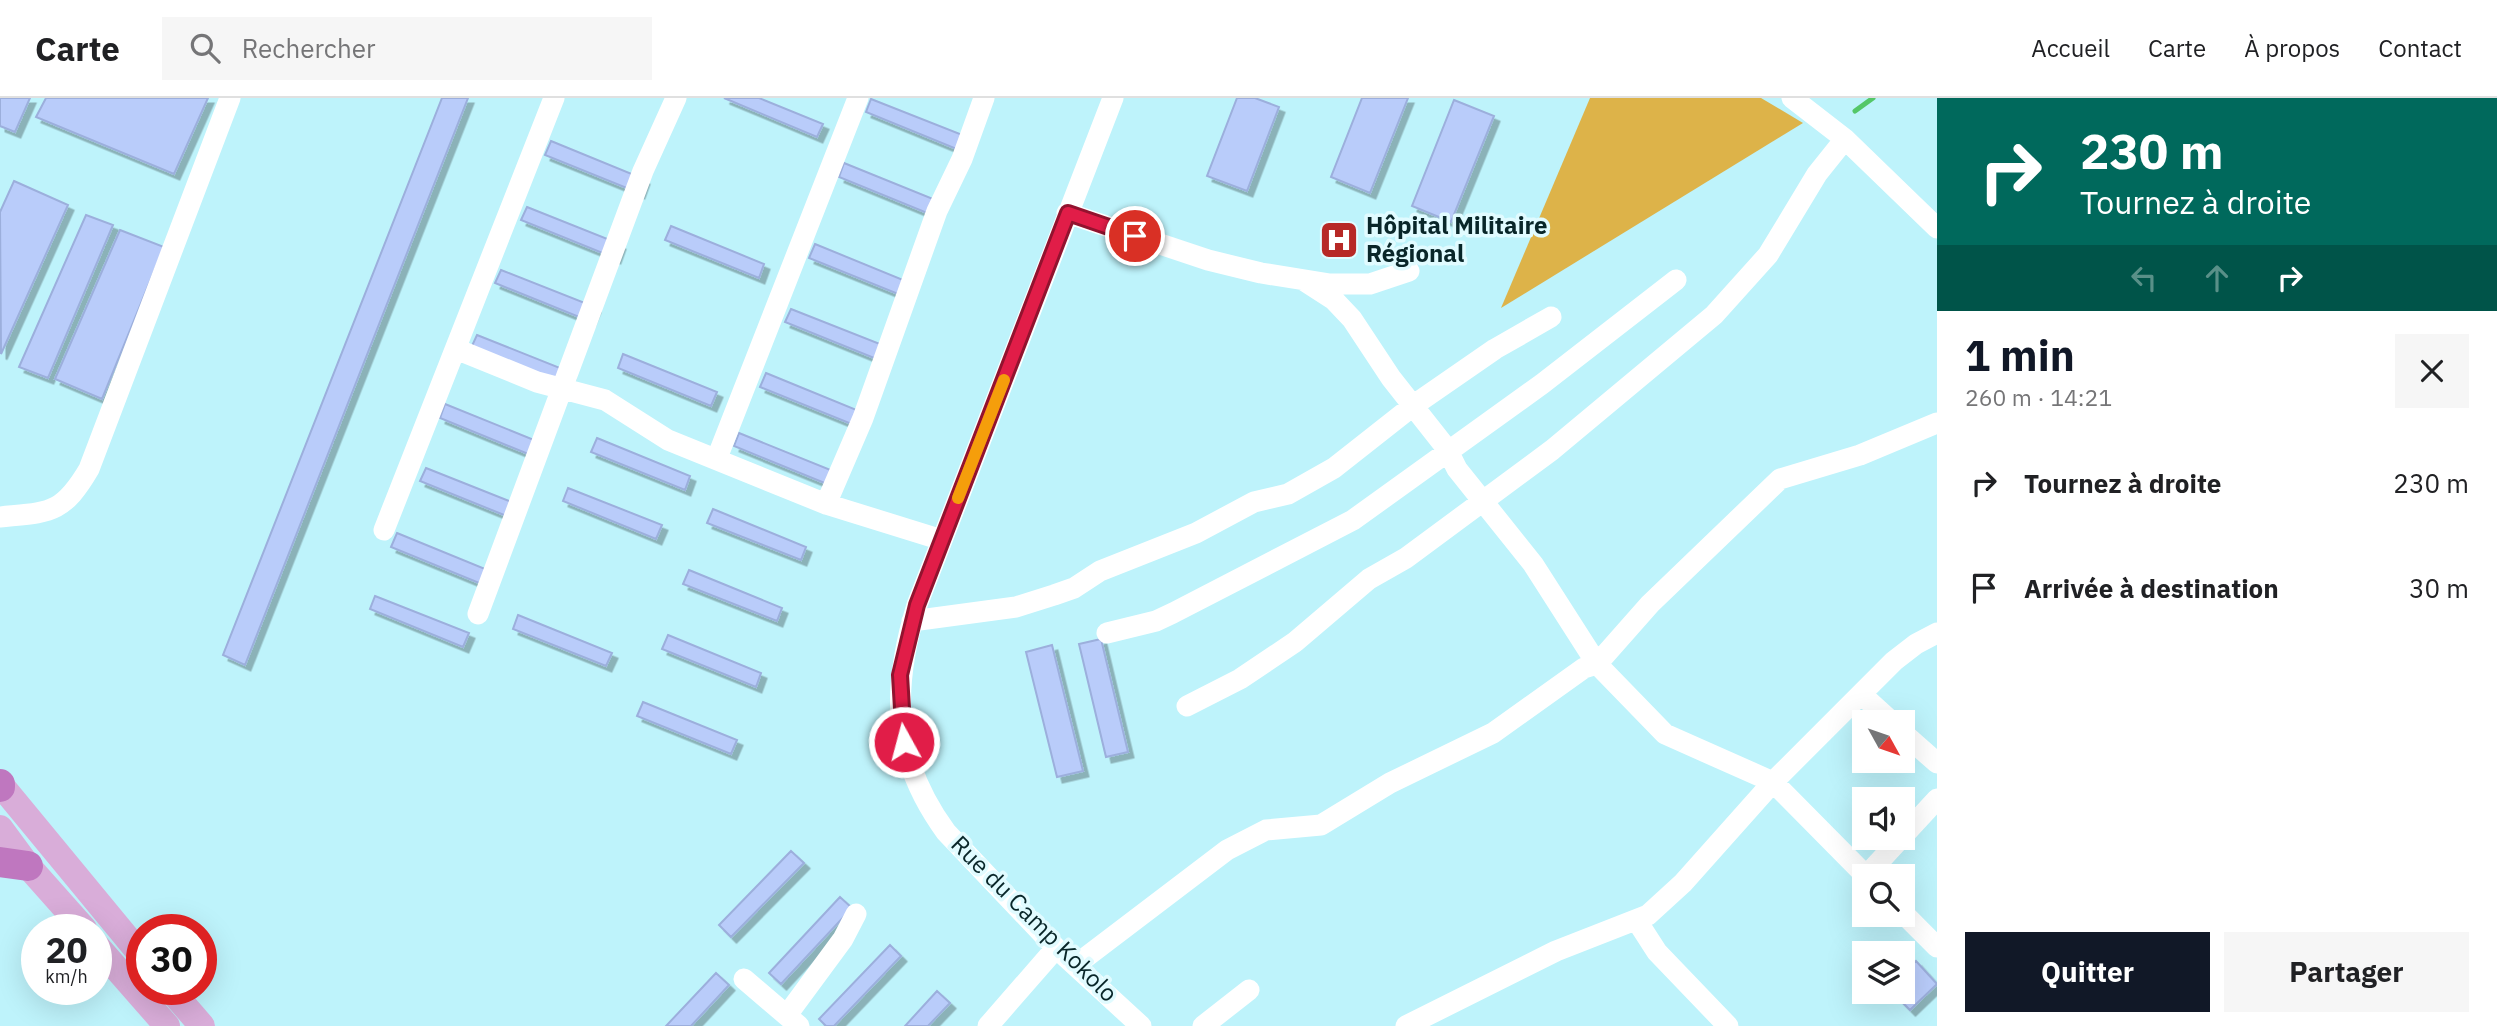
<!DOCTYPE html>
<html lang="fr">
<head>
<meta charset="utf-8">
<style>
  body { margin:0; font-family:"IBM Plex Sans",sans-serif; background:#f6f6f6; color:#202124; height:100vh; display:flex; flex-direction:column; font-size:26px; white-space:nowrap }
  * { box-sizing:border-box; margin:0 }
  p { font-size:23px; color:#757577 }
  .icon { flex:none; width:38px; height:38px; fill:none; stroke:currentColor; stroke-width:2; stroke-linecap:round; stroke-linejoin:round }
  .map { position:relative; flex:1; overflow:hidden }
  .details { display:flex; flex-direction:column; background:#fff; width:560px }
  .details>* { flex:none }
  .hud { background:#00695c; color:#fff; overflow:hidden }
  .needle { width:46px; rotate:130deg }
  .controls { position:absolute; left:1852px; top:612px; display:grid; gap:14px }
  .controls a { display:grid; place-items:center; width:63px; height:63px; border-radius:0px; background:#fff; box-shadow:0 7px 28px #0002; font-size:35px }
  .speed { position:absolute; left:21px; top:816px; display:flex; gap:14px; font-size:35px; font-weight:700; text-align:center }
  .speed>* { display:grid; place-content:center; width:91px; height:91px; border-radius:50%; background:#fff; box-shadow:0 7px 28px #0002; line-height:1 }
  .speed small { font-size:18px; font-weight:400 }
  .speed .limit { border:10px solid #d22; background:#fff; color:#111 }
  .pin { position:absolute; display:grid; place-items:center; width:60px; height:60px; color:#fff; margin:-30px; border:4px solid #fff; border-radius:50%; box-shadow:0 2px 7px #0007 }
  .me { position:absolute; width:77px; margin:-38px; rotate:353deg; stroke-linejoin:round; filter:drop-shadow(0 0 5px #0008) }
  .turn { display:flex; align-items:center; gap:24px; height:147px; padding:0 28px; font-size:32px }
  .turn .icon { width:91px; height:91px; stroke-width:2.5 }
  .turn b { display:block; font-size:49px; line-height:60px }
  .lanes { display:flex; align-items:center; height:66px; padding:0 28px; background:#0003; justify-content:center; gap:35px; direction:ltr }
  .lanes .off { opacity:.35 }
  .round { display:grid; place-items:center; flex:none; width:74px; height:74px; border-radius:0px; background:#f6f6f6 }
  .headline { display:flex; align-items:center; justify-content:space-between; height:119px; padding:0 28px }
  h1 { font-size:42px; font-weight:800; line-height:52px; color:#111827 }
  .button { display:flex; gap:14px; margin-top:auto; padding:14px 28px }
  .button a { flex:1; height:80px; border-radius:0px; background:#111827; color:#fff; font-size:28px; font-weight:800; line-height:80px; text-align:center }
  .button a+a { background:#f6f6f6; color:#202124 }
  ul { padding:0; list-style:none }
  li { display:flex; align-items:center; gap:21px; height:105px; padding:0 28px }
  li div { flex:1 }
  li b { display:block; font-size:26px }
  li em { font-style:normal }
  header { display:flex; align-items:center; gap:42px; box-sizing:border-box; height:98px; padding:0 35px; background:#fff; border-bottom:2px solid #e0e0e0 }
  header strong { font-size:33px }
  nav { display:flex; gap:38px; margin-inline-start:auto; font-size:24px }
  .search { width:490px; height:63px; background:#f6f6f6; display:flex; align-items:center; gap:18px; box-sizing:border-box; padding:0 24px; border-radius:0px; color:#757577; font-size:26px }
  main { display:flex; flex:1; min-height:0 }
  .map>svg:first-child { display:block }
</style>
</head>
<body>
<header>
<strong>Carte</strong>
<div class="search"><svg class="icon" aria-label="search" viewBox="0 0 24 24"><circle cx="10" cy="10" r="6"/><path d="M15 15l6 6"/></svg>Rechercher</div>
<nav><a>Accueil</a><a>Carte</a><a>À propos</a><a>Contact</a></nav>
</header>
<main>
<div class="map">
<svg width="1937" height="928" viewBox="0 0 1937 928">
  <defs>
    <filter id="shadow"><feDropShadow dx="5.5" dy="5.5" stdDeviation="0" flood-color="#0004"/></filter>
  </defs>
  <rect width="100%" height="100%" fill="#bef3fb"/>
  <path fill="#ddb349" d="M1590 0H1761L1803 25 1501 210Z"/>
  <g fill="none" stroke-linecap="round" stroke-linejoin="round">
    <path stroke="#54c768" stroke-width="5" d="M1855 13 1873 0"/>
  </g>
  <path fill="#b9ccfa" stroke="#9cafdc" stroke-width="2" filter="url(#shadow)" d="M0 0H30L15 34 0 28Z
    M46 0H208L174 76 36 19Z
    M442 0H468L245 567 223 557Z
    M724 0H759L823 26 817 39Z
    M1237 0H1255L1279 9 1247 93 1207 78Z
    M1362 0H1408L1370 95 1331 79Z
    M871 1 965 38 959 52 866 14Z
    M1454 2 1494 18 1451 124 1412 108Z
    M551 43 644 81 639 95 545 57Z
    M844 65 938 103 932 117 839 79Z
    M14 83 68 107 1 256 0 114Z
    M527 109 620 146 615 160 521 122Z
    M86 117 113 127 48 280 19 269Z
    M671 128 764 166 759 180 665 142Z
    M120 132 164 149 102 301 55 281Z
    M815 146 908 184 903 198 809 160Z
    M501 172 595 209 589 223 495 185Z
    M791 211 885 248 879 262 785 224Z
    M477 237 570 274 565 288 471 250Z
    M623 256 717 294 711 308 618 270Z
    M766 275 859 313 854 327 760 289Z
    M445 306 539 344 533 358 440 320Z
    M739 335 833 373 827 386 734 348Z
    M597 340 690 378 685 392 591 354Z
    M426 370 519 407 514 421 420 383Z
    M568 390 662 427 656 441 563 403Z
    M713 411 806 449 801 462 707 425Z
    M397 435 490 473 484 487 391 449Z
    M689 472 782 510 777 523 683 486Z
    M375 498 469 535 463 549 370 511Z
    M518 517 612 555 606 568 513 531Z
    M668 537 761 575 756 589 662 551Z
    M1101 541 1128 654 1106 659 1079 546Z
    M1052 547 1083 673 1057 679 1026 554Z
    M643 604 737 642 731 656 637 618Z
    M791 753 804 765 731 839 719 827Z
    M840 799 852 810 781 886 769 875Z
    M890 847 901 858 834 928H826L819 921Z
    M1916 863 1937 886 1910 912 1892 894H1902V877Z
    M716 875 729 887 691 928H666Z
    M937 893 950 905 928 928H905Z"/>
  <g fill="none" stroke-linecap="round" stroke-linejoin="round">
    <path stroke="#fff" stroke-width="21" d="M1113 0 917 507C891 592 892 660 946 734L1056 850 1141 928
      M1792 0 1845 41 1937 130
      M1067 115 1208 162 1261 175 1330 186H1370L1409 173
      M1303 182 1334 202 1352 221 1391 280 1447 351 1457 371 1533 466 1597 566 1665 636 1773 684 1867 779
      M456 251 537 284 605 302 668 342 826 406 942 442
      M717 360 858 0
      M826 406 863 320 937 113 962 61 984 0
      M0 419C49 414 62 417 89 371L230 0
      M384 432 554 0
      M478 516 643 73 676 0
      M912 523 1016 509 1054 497 1074 490 1100 473 1196 435 1254 404 1288 396 1334 370 1414 307 1495 251 1551 219
      M1107 535 1156 523 1173 515 1353 422 1542 286 1676 182
      M1861 596 1893 625
      M1187 608 1240 581 1295 544 1369 481 1406 460 1552 352 1714 217 1768 157 1817 76 1845 41
      M1902 634 1937 665
      M1902 739 1937 701
      M1866 778 1901 740
      M1902 814 1937 849
      M1637 823 1657 854 1728 928
      M1077 866 1227 752 1266 732 1321 727 1390 685 1493 635 1584 570 1597 566 1650 506 1780 381 1860 357 1937 325
      M744 881 799 928
      M787 917 843 841 856 816
      M988 928 1056 850
      M1203 928 1249 892
      M1406 928 1556 853 1648 817 1683 785 1773 684 1894 563 1916 546 1937 535"/>
    <path stroke="#d9add9" stroke-width="26" d="M1 687 142 858
      M0 730 28 768 84 831
      M96 847 167 928
      M170 891 202 928"/>
    <path stroke="#bf77bf" stroke-width="30" d="M0 686V689
      M0 764 28 768"/>
  </g>
  <g fill="none" stroke-linecap="round" stroke-linejoin="round">
    <g stroke="#92132f" stroke-width="18">
      <path id="route" d="M904 644 900 577 917 507 1068 115 1135 138"/>
    </g>
    <use href="#route" stroke="#e11d48" stroke-width="12"/>
    <path stroke="#f59e0b" stroke-width="12" d="M958 400 1004 282"/>
  </g>
  <defs>
    <g id="hospital-square" transform="scale(2.0125)"><rect x="-9" y="-9" width="18" height="18" rx="4" fill="#b72826" stroke="#e1fbff"/><path d="M-5-5h3v3.5h4V-5h3V5h-3V1.5h-4V5h-3Z" fill="#fff"/></g>
  </defs>
  <g fill-rule="evenodd">
    <use href="#hospital-square" x="1339" y="142"/>
  </g>
  <g text-anchor="middle" stroke-width="7" stroke-linejoin="round" paint-order="stroke">
    <g font-size="24" font-weight="bold" fill="#092629" stroke="#e1fbff" text-anchor="start">
      <text x="1366" y="136">Hôpital Militaire<tspan x="1366" dy="28">Régional</tspan></text>
    </g>
    <g font-size="24" fill="#092629" stroke="#e1fbff">
      <text transform="translate(1034 821) rotate(45)" y="8">Rue du Camp Kokolo</text>
    </g>
  </g>
</svg>
<div class="controls">
<a><svg class="needle" viewBox="-14 -14 28 28"><path d="M0-13l5 13h-10z" fill="#e53935"/><path d="M0 13l5-13h-10z" fill="#757577"/></svg></a>
<a><svg class="icon" aria-label="sound" viewBox="0 0 24 24"><path d="M4 9h4l5-4v14l-5-4H4zM17 9q2 3 0 6"/></svg></a>
<a><svg class="icon" aria-label="search" viewBox="0 0 24 24"><circle cx="10" cy="10" r="6"/><path d="M15 15l6 6"/></svg></a>
<a><svg class="icon" aria-label="layers" viewBox="0 0 24 24"><path d="M12 4l9 5-9 5-9-5zM3 14l9 5 9-5"/></svg></a>
</div>
<div class="speed"><div>20<small>km/h</small></div><div class="limit">30</div></div>
<div class="pin" style="left:1135px;top:138px;background:#d93025"><svg class="icon" aria-label="arrive" viewBox="0 0 24 24"><path d="M6 21V4h12l-3 4 3 4H6"/></svg></div>
<svg class="me" style="left:904px;top:644px" viewBox="-20 -20 40 40"><circle r="17" fill="#e11d48" stroke="#fff" stroke-width="3"/><path d="M0-11L8 9 0 5-8 9z" fill="#fff"/></svg>
</div>
<section class="details">
<div class="hud">
<div class="turn"><svg class="icon" aria-label="right" viewBox="0 0 24 24"><path d="M7 20v-9h11M14 6l5 5-5 5"/></svg><div><b>230 m</b>Tournez à droite</div></div>
<div class="lanes"><svg class="icon off" aria-label="left" viewBox="0 0 24 24"><path d="M17 20v-9H6M10 6l-5 5 5 5"/></svg><svg class="icon off" aria-label="ahead" viewBox="0 0 24 24"><path d="M12 20V5M6 11l6-6 6 6"/></svg><svg class="icon" aria-label="right" viewBox="0 0 24 24"><path d="M7 20v-9h11M14 6l5 5-5 5"/></svg></div>
</div>
<div class="headline"><div><h1>1 min</h1><p>260 m · 14:21</p></div><a class="round"><svg class="icon" aria-label="close" viewBox="0 0 24 24"><path d="M6 6l12 12M18 6L6 18"/></svg></a></div>
<ul>
<li><svg class="icon" aria-label="right" viewBox="0 0 24 24"><path d="M7 20v-9h11M14 6l5 5-5 5"/></svg><div><b>Tournez à droite</b></div><em>230 m</em></li>
<li><svg class="icon" aria-label="arrive" viewBox="0 0 24 24"><path d="M6 21V4h12l-3 4 3 4H6"/></svg><div><b>Arrivée à destination</b></div><em>30 m</em></li>
</ul>
<div class="button"><a>Quitter</a><a>Partager</a></div>
</section>
</main>
</body>
</html>
